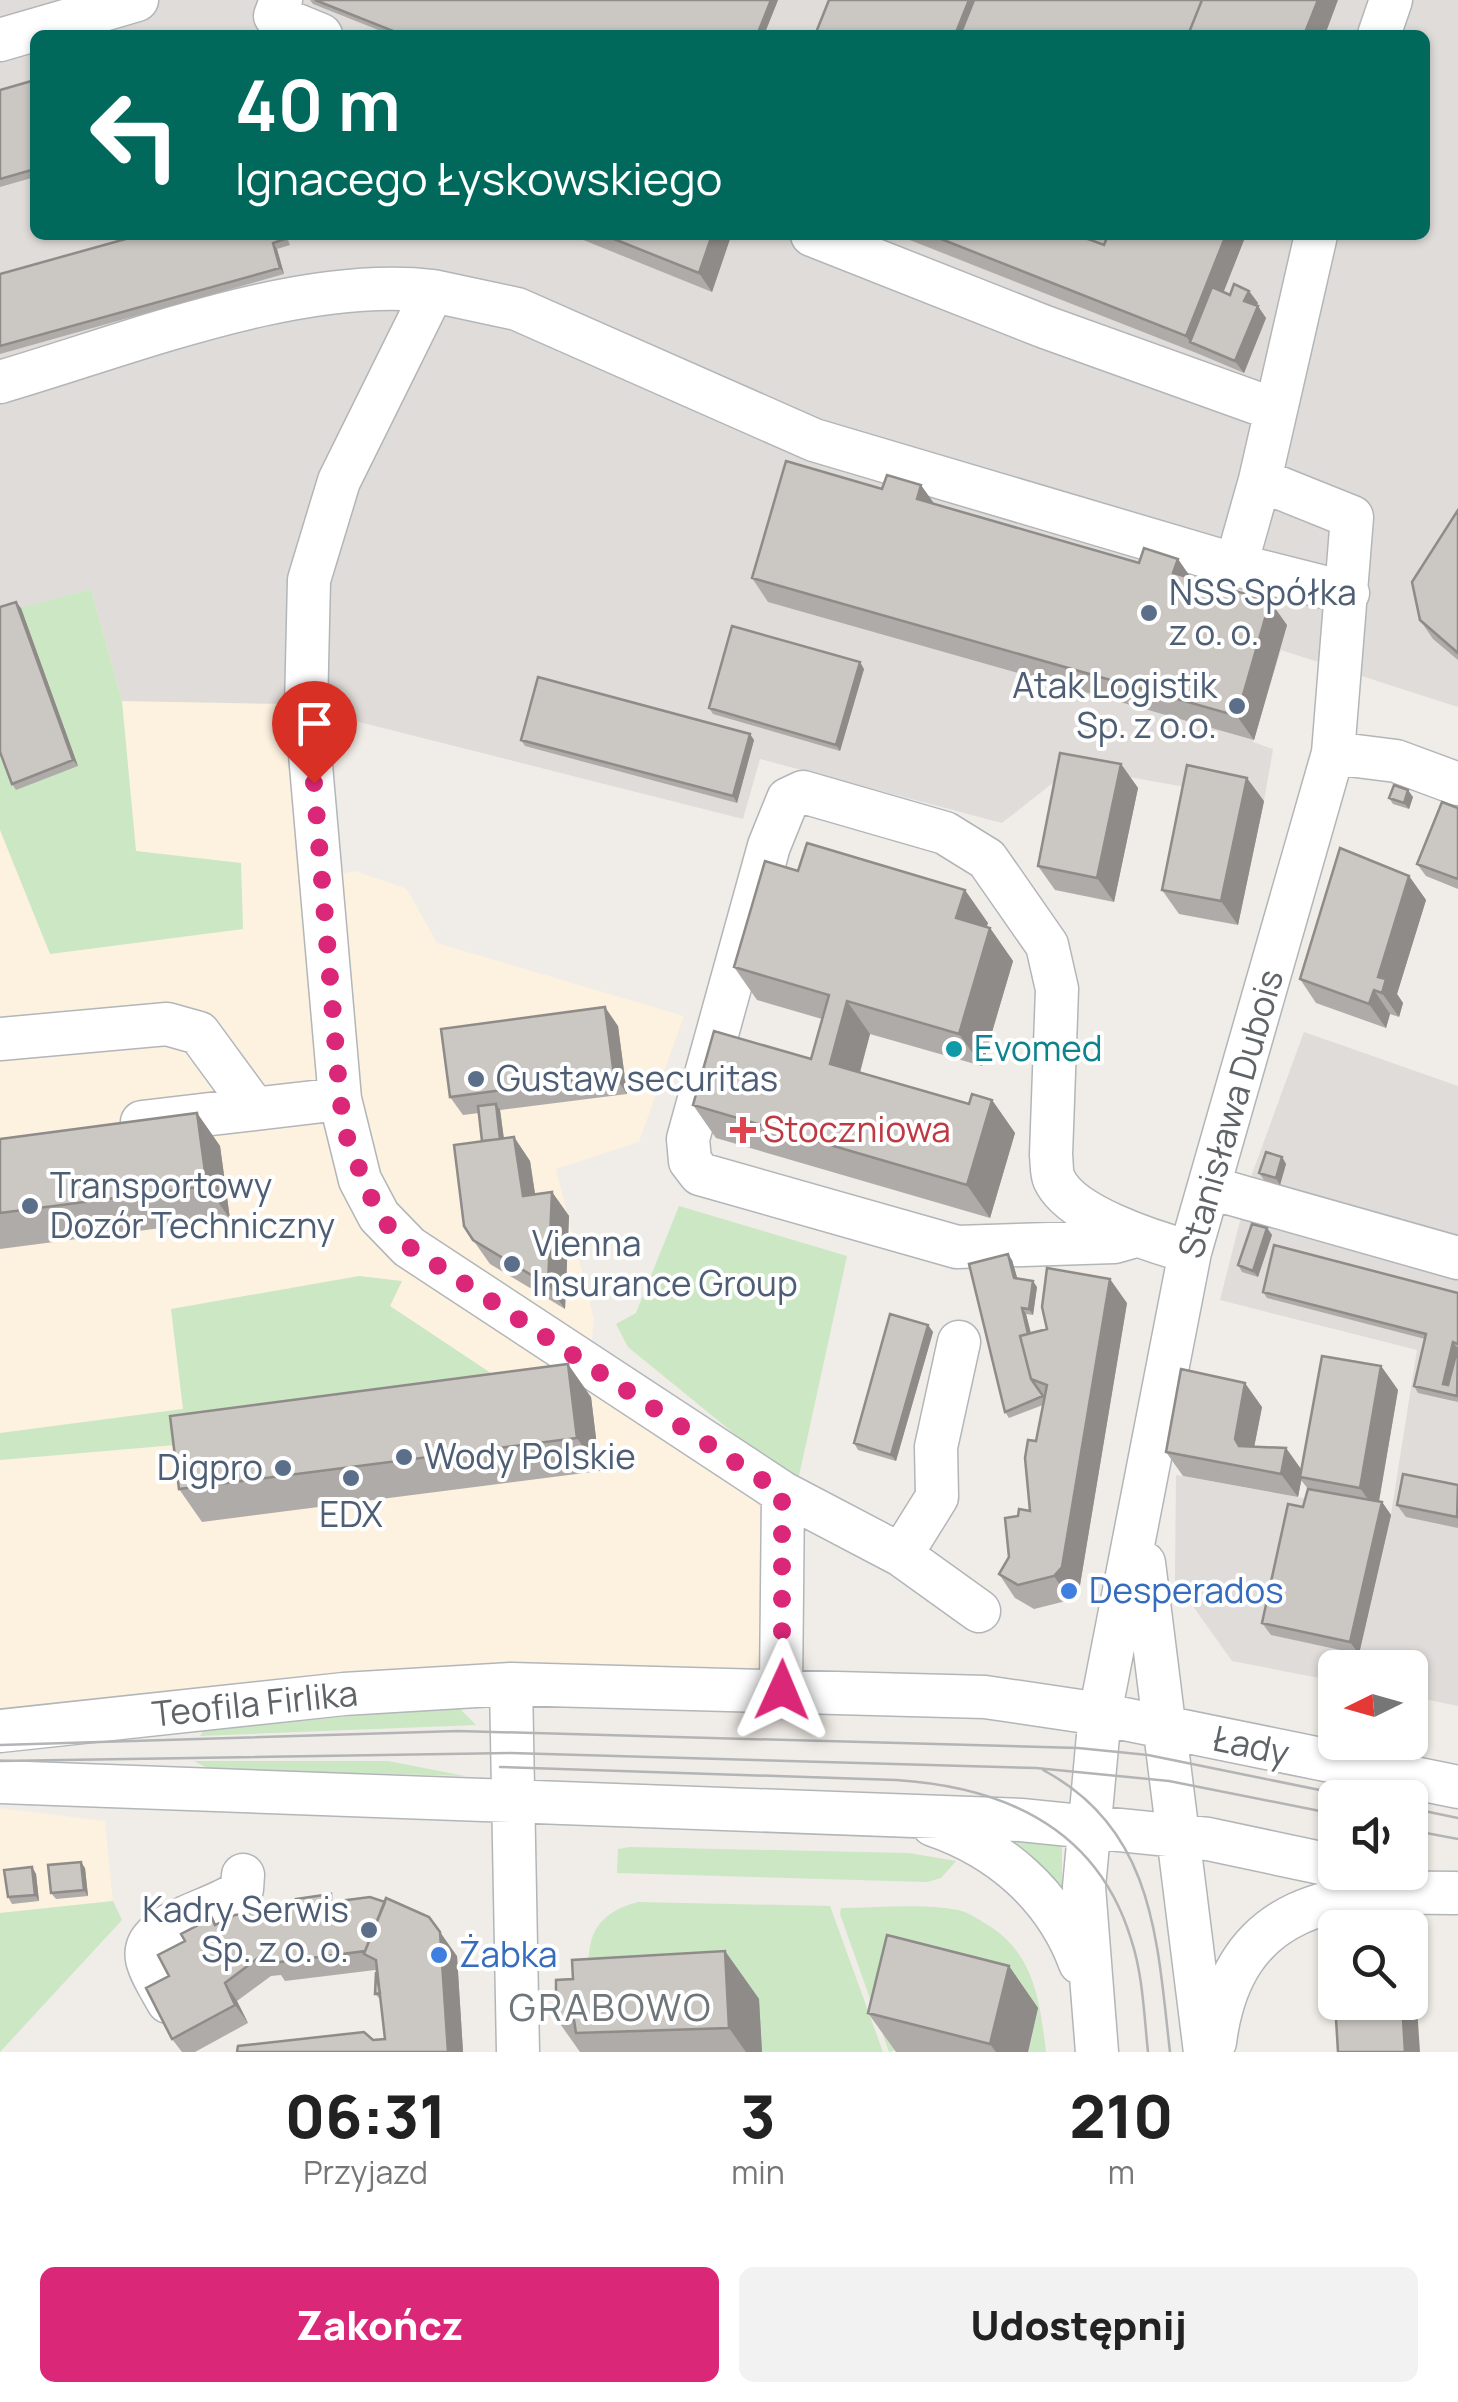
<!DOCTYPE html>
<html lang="pl">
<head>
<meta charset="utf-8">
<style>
  body { margin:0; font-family:Manrope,sans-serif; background:#f2f2f2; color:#222; height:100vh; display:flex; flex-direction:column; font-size:38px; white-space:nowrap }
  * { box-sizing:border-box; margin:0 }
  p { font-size:32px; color:#767676 }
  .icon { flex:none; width:55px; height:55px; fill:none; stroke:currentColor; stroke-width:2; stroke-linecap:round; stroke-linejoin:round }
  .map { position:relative; height:2052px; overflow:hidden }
  .side { display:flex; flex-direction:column; background:#fff; flex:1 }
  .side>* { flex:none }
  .guide { position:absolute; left:30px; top:30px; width:1400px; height:210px; border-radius:15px; box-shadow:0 2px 8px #0004; background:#00695c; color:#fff; overflow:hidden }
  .needle { width:65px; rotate:265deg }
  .buttons { position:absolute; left:1318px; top:1650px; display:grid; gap:20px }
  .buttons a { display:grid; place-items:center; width:110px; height:110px; border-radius:15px; background:#fff; box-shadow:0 2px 8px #0004; font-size:50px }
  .pin { position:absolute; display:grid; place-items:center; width:85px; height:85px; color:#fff; margin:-102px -42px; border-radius:50% 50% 50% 0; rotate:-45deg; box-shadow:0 0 10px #0007 }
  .pin .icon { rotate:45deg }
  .me { position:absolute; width:110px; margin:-55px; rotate:1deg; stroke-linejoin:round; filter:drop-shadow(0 0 8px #0008) }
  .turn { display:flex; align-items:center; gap:35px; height:210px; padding:0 40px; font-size:45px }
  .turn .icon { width:130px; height:130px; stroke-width:2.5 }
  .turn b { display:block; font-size:70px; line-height:85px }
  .eta { display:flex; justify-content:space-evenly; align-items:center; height:170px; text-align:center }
  .eta b { font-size:60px; font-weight:800; line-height:70px }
  .cta { display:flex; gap:20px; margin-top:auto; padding:20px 40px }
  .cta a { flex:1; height:115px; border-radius:15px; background:#db2777; color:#fff; font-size:40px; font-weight:800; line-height:115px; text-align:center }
  .cta a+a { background:#f2f2f2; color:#222 }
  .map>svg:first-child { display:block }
</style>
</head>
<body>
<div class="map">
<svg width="1458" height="2052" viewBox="0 0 1458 2052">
  <rect width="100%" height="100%" fill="#f0ece7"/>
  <path fill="#fdf1df" d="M91 589 288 704 352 1199 722 1463 767 1515 766 1670 0 1714V615Z
    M355 871 407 889 437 943 684 1016 639 1142 556 1169 594 1319 590 1358 408 1236 367 1167 329 877Z
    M0 1808 105 1821 113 1901 0 1913Z"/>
  <path fill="#dfdcd9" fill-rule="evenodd" d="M0 0H1458V707L1281 650 1253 742 1273 749 1264 801 1073 767 1002 823 760 759 743 819 288 704 122 701 91 589 0 615ZM35 35H1425V235H35Z
    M1304 1032 1458 1086V1706L1410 1696V1668H1335V1681L1232 1661 1175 1581 1176 1475 1391 1514 1417 1350 1220 1300 1252 1174Z"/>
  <path fill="#cbe7c4" d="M91 589 122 701 136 851 241 863 243 929 50 954 0 830V747L78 766 21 608Z
    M679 1206 847 1256 797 1485 628 1347 616 1324 636 1313Z
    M359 1276 402 1281 390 1306 527 1397 187 1444 0 1460V1433L183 1409 171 1309Z
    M458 1707 476 1725 200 1736 204 1729Z
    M194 1761H388L465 1776 209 1769Z
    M1007 1841 1062 1846V1891Z
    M630 1847 909 1853 956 1861 941 1878 927 1882 617 1873 618 1849Z
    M113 1901 122 1920 0 2052V1913Z
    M638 1902 830 1906 883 2052H762L759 1999 590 2007C589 1957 578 1918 638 1902Z
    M841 1908C879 1908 922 1903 958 1910 968 1912 978 1919 986 1924 1034 1952 1040 2001 1046 2052H1028L1038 2009 889 2052 840 1914Z"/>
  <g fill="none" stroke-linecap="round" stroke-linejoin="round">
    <g stroke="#b2b6b9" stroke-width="45">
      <path id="minor" d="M281 0 275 16 321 35
        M1379 35 1391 0
        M0 40 137 0
        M812 235 1045 327 1276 410
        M0 382C130 344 299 275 433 291
        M1260 480 1316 235
        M1333 753 1396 761 1458 784
        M0 1039 167 1024 199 1033 254 1108
        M142 1122 340 1099
        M1211 1188 1458 1258
        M1135 1236 1114 1242 957 1247 700 1174 690 1161 688 1139 769 846 788 799 803 792 945 833 987 859 1047 945 1057 989 1051 1155C1052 1162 1051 1172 1054 1179 1070 1216 1154 1242 1190 1252
        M901 1555 937 1497 936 1447 959 1342
        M1144 1563 1205 2052
        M979 1611 901 1555 783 1493 409 1247 379 1216 360 1180 340 1099 306 708 309 580 339 481 433 291 517 309 814 440 1236 565
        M511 1684 518 2052
        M781 1690 783 1493
        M0 1731 344 1694 511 1684 985 1697 1100 1714 1458 1787
        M0 1782 1021 1820 1208 1839 1335 1866
        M933 1825C1000 1848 1055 1895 1080 1963
        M168 2002C161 1989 150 1973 147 1959 140 1921 220 1911 242 1889L243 1875
        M1215 2042C1233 1902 1336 1890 1455 1893
        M1097 2052 1084 1887 1100 1714 1190 1252 1333 753 1352 517 1260 480 1236 565 1348 593"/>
    </g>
    <use href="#minor" stroke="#fff" stroke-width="42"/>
    <path stroke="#b3b4b5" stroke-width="2.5" d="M0 1745 458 1731 1078 1748 1148 1755 1359 1798
      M0 1761 511 1753 1036 1768 1169 1781 1335 1814
      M500 1767 896 1780C1004 1787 1097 1827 1131 1939 1143 1975 1144 2015 1148 2052
      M1043 1770C1155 1829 1157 1941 1170 2052
      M1410 1808 1458 1818
      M1410 1830 1458 1839"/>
  </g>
  <path fill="#afaba8" d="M310 0H778L764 35H391L313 4Z
    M35 80V177L0 187V90Z
    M140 235H286L290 245 277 249 284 274 0 354V274Z
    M571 235H727L730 239 712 292Z
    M897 235H1246L1223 292 1230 295 1249 291 1258 303 1256 306 1266 318 1244 373 1199 354Z
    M935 505 1191 578 1287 625 1254 740 768 602 752 578Z
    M1458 510V660L1433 639 1420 620Z
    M21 608 78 766 16 790 12 784Z
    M864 669 840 751 713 714 709 708Z
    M521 740H754L737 803 525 746Z
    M1121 764 1138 788 1114 902 1055 890 1038 866Z
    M1413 797 1409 809 1393 804 1389 798Z
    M1264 801 1238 925 1179 914 1162 890Z
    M1458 808V889L1426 876 1417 864Z
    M798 871 988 923 986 927 990 928 1013 961 982 1066 870 1034 860 1073 969 1104 992 1100 1015 1133 990 1218 716 1138 693 1105 811 1059 822 1019 757 1000 734 967Z
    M1409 876 1426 900 1397 994 1403 1003 1399 1017 1390 1014 1386 1028 1316 1003 1300 979Z
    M618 1026 627 1094 500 1110 504 1138 514 1137 530 1161 535 1194 552 1192 569 1216 565 1309 490 1264 473 1240 482 1141 479 1113 463 1115 450 1097Z
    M197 1113 220 1146 230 1219 0 1249V1139Z
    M1282 1157 1286 1164 1280 1185 1264 1180 1259 1173Z
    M1267 1228 1272 1235 1258 1277 1242 1272 1238 1265Z
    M1012 1260 1017 1278 1037 1287 1033 1315 1026 1314 1031 1333 1127 1303 1079 1591 1070 1600 1034 1609 1015 1598 999 1574 1009 1557 1018 1516 1030 1511 1043 1405 1009 1418 1005 1412Z
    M1263 1292 1458 1293V1402L1418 1393 1414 1386 1425 1339 1267 1298Z
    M928 1325 933 1332 896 1461 858 1450 854 1443Z
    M1381 1366 1398 1390 1379 1502H1382L1391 1515 1359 1654 1271 1635 1262 1623 1303 1507 1308 1489 1301 1480 1298 1497 1183 1476 1166 1452 1262 1407 1254 1447 1286 1448 1301 1469Z
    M591 1397 600 1471 202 1522 179 1489Z
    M1458 1485V1528L1406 1517 1397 1505Z
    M32 1867 36 1874 39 1901 12 1904 8 1897Z
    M85 1868 88 1896 56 1899 51 1893Z
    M336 1901 457 1956 463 2052H237L385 2039 381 2000 375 1994 376 1972 375 1970 285 1981 281 1975 271 1976 237 2001 248 2023 195 2052H182L172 2039 169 1976 185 1941 212 1918 216 1925Z
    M725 1951 759 1999 762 2052H580L556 2018 573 1979Z
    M1009 1966 1038 2008 1028 2052H896L868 2013Z"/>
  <path fill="#8e8b88" d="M771 0H778L764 35H757Z
    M969 0H976L962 35H955Z
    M1318 0H1338L1325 35H1304Z
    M712 235H727L730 239 712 292 699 273Z
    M1226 235H1246L1202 347 1190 342 1186 336Z
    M273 243 277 249 284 274 280 268Z
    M1249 291 1258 303 1252 313 1244 301Z
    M1258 306 1266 318 1244 373 1235 361Z
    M921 485 938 509 917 499Z
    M1178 559 1194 582 1173 573Z
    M1270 601 1287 625 1254 740 1237 716Z
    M16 602 21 608 78 766 73 760Z
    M860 662 864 669 840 751 836 745Z
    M750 734 754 740 737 803 733 796Z
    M1121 764 1138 788 1114 902 1097 878Z
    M1247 778 1264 801 1238 925 1221 901Z
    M1408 790 1413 797 1409 809 1404 803Z
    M1409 876 1426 900 1397 994 1403 1003 1399 1017 1382 993 1378 977Z
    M965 890 988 923 979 950 956 918Z
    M990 928 1013 961 982 1066 959 1034Z
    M1374 990 1390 1014 1386 1028 1369 1004Z
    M847 1001 870 1034 853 1097 830 1064Z
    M605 1007 618 1026 627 1094 614 1075Z
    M992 1100 1015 1133 990 1218 967 1185Z
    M496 1104 500 1110 507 1164 503 1158Z
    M197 1113 220 1146 230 1219 207 1186Z
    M514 1137 530 1161 539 1220 523 1196Z
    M1282 1157 1286 1164 1280 1185 1276 1178Z
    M552 1192 569 1216 565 1309 548 1285Z
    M1267 1228 1272 1235 1258 1277 1253 1271Z
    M1008 1254 1012 1260 1019 1284 1014 1278Z
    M1110 1279 1127 1303 1079 1591 1070 1600 1054 1576Z
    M1033 1281 1037 1287 1033 1315 1029 1309Z
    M1022 1308 1026 1314 1043 1383 1040 1382Z
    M928 1325 933 1332 896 1461 891 1455Z
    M1453 1342 1457 1348 1447 1391 1443 1384Z
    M568 1364 591 1397 600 1471 577 1438Z
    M1381 1366 1398 1390 1377 1512 1360 1488Z
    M1245 1383 1262 1407 1251 1463 1256 1470 1235 1439Z
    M1286 1448 1303 1472 1298 1497 1281 1474Z
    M1382 1502 1391 1515 1359 1654 1350 1642Z
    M81 1862 85 1868 88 1896 84 1890Z
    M32 1867 36 1874 39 1901 35 1895Z
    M440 1932 457 1956 463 2052H448Z
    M725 1951 759 1999 762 2052H746L729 2028Z
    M1410 1957 1414 1962 1420 2052H1405L1402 2002H1410Z
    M1009 1966 1038 2008 1028 2052H996L990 2044Z
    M225 1983 237 2001 248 2023 235 2005Z"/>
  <path fill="#cbc7c3" stroke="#8e8b88" stroke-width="2.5" d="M315 0H771L757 35H403Z
    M829 0H969L955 35H815Z
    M974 0H1202L1188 35H960Z
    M1202 0H1318L1304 35H1188Z
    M35 80V169L0 179V90Z
    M140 235H284L285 239 273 243 280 268 0 346V274Z
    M604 235H712L699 273Z
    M931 235H1077L1104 245 1108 235H1226L1186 336Z
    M1077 235H1108L1104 245Z
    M1234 284 1249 291 1244 301 1258 306 1235 361 1190 342 1212 287 1230 295Z
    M786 461 882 489 887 475 921 485 917 499 1139 563 1144 548 1178 559 1173 573 1270 601 1237 716 752 578Z
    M1458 510V653L1420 620 1412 582Z
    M16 602 73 760 12 784 0 752V607Z
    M732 626 860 662 836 745 709 708Z
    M538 677 750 734 733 796 521 740Z
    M1060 753 1121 764 1097 878 1038 866Z
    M1187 765 1247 778 1221 901 1162 890Z
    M1394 785 1408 790 1404 803 1389 798Z
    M1442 802 1458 808V879L1417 864Z
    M807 843 965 890 956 918 990 928 959 1034 847 1001 830 1064 969 1104 972 1094 992 1100 967 1185 693 1105 714 1031 811 1059 829 995 734 967 765 861 798 871Z
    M1340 848 1409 876 1378 977 1386 979 1382 993 1374 990 1369 1004 1300 979Z
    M605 1007 614 1075 450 1097 441 1029Z
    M496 1104 500 1139 482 1141 478 1106Z
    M197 1113 207 1186 0 1213V1139Z
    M514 1137 523 1196 552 1192 548 1285 473 1240 464 1226 454 1145Z
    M1266 1152 1282 1157 1276 1178 1259 1173Z
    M1252 1224 1267 1228 1253 1271 1238 1265Z
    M1274 1245 1458 1293V1344L1453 1342 1443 1384 1448 1385 1458 1347 1457 1396 1414 1386 1426 1334 1263 1292Z
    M1008 1254 1014 1278 1033 1281 1029 1309 1022 1308 1028 1334 1020 1336 1031 1379 1043 1396 1005 1412 969 1264Z
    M1047 1268 1110 1279 1062 1567 1054 1576 1018 1585 999 1574 1009 1557 1005 1518 1018 1516 1019 1509 1030 1511 1025 1458 1028 1440 1036 1441 1047 1385 1031 1379 1020 1336 1047 1329 1042 1307Z
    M890 1314 928 1325 891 1455 854 1443Z
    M1322 1356 1381 1366 1360 1488 1300 1477Z
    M568 1364 577 1438 179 1489 170 1416Z
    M1181 1369 1245 1383 1235 1439 1239 1446 1286 1448 1281 1474 1166 1452Z
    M1403 1474 1458 1485 1457 1517 1397 1505Z
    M1308 1489 1382 1502 1350 1642 1262 1623 1288 1504 1303 1507Z
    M81 1862 84 1890 51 1893 48 1865Z
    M32 1867 35 1895 8 1897 4 1870Z
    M331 1894V1902L370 1897 385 1902 365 1951 272 1963 271 1956 258 1958 225 1983 235 2005 172 2039 146 1988 169 1976 158 1955 185 1941 181 1934 212 1918 215 1925 235 1915 298 1907 296 1899Z
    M386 1898 429 1917 440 1932 448 2052H237L238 2046 364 2032 373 2040 385 2039 376 1960 364 1954Z
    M887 1935 1009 1966 990 2044 868 2013Z
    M1332 1942H1335V1997Z
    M725 1951 729 2028 576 2033 574 2020 556 2018V1980L573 1979 572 1960Z
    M376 1972 380 1993 375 1994Z
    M1335 2002H1402L1405 2052H1338Z"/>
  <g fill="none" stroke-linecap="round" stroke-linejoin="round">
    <path stroke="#db2777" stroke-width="18" stroke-dasharray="0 32.4" d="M314 783 340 1099 348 1142 379 1216 408 1246 782 1493V1690"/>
  </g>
  <g fill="#5c6f8a" stroke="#fff" stroke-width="4">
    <circle cx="1149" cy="613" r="10"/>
    <circle cx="1237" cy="706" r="10"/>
    <circle cx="476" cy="1079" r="10"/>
    <circle cx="30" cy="1206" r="10"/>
    <circle cx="512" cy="1264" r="10"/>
    <circle cx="404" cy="1457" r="10"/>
    <circle cx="283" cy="1468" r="10"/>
    <circle cx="351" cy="1478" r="10"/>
    <circle cx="369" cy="1930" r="10"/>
  </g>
  <circle fill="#0f9aa8" stroke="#fff" stroke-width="4" cx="954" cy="1049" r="10"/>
  <path fill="#e0444e" stroke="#fff" stroke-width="4" d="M738 1115h10v10h10v10h-10v10h-10v-10h-10v-10h10z"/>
  <g fill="#3f7fe0" stroke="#fff" stroke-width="4">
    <circle cx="1069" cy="1591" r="10"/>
    <circle cx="439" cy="1955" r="10"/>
  </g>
  <g text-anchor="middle" stroke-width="8" stroke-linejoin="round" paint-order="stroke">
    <g font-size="35" fill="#4e5e75" stroke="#fff" text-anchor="start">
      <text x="1169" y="605">NSS Spółka<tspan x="1169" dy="40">z o. o.</tspan></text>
      <text x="1217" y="698" text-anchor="end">Atak Logistik<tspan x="1217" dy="40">Sp. z o.o.</tspan></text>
      <text x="496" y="1091">Gustaw securitas</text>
      <text x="50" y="1198">Transportowy<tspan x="50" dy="40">Dozór Techniczny</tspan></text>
      <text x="532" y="1256">Vienna<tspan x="532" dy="40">Insurance Group</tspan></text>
      <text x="424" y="1469">Wody Polskie</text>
      <text x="263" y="1480" text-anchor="end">Digpro</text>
      <text x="351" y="1527" text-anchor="middle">EDX</text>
      <text x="349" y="1922" text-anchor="end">Kadry Serwis<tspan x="349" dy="40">Sp. z o. o.</tspan></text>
    </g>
    <g font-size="35" fill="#0d838f" stroke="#fff" text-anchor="start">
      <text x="974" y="1061">Evomed</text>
    </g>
    <g font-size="35" fill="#5e6467" stroke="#fff">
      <text transform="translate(1231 1114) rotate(-74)" y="12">Stanisława Dubois</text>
      <text transform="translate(255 1704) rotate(-6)" y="12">Teofila Firlika</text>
      <text transform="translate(1251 1746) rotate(12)" y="12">Łady</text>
    </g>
    <g font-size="35" fill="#be3a42" stroke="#fff" text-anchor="start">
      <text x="763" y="1142">Stoczniowa</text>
    </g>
    <g font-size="35" fill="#366cbe" stroke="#fff" text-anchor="start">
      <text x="1089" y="1603">Desperados</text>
      <text x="459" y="1967">Żabka</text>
    </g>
    <g font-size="38" letter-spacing="2.5" fill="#6f7679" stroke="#fff">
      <text x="611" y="2021">GRABOWO</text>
    </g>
  </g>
</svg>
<div class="buttons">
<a><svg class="needle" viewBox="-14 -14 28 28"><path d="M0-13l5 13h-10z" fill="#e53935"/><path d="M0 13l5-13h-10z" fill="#767676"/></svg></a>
<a><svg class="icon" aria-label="sound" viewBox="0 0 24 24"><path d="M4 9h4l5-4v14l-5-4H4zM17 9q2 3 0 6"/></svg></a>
<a><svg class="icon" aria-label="search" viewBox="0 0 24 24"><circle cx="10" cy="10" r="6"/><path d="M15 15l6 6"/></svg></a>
</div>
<div class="pin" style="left:314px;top:783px;background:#d93025"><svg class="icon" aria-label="arrive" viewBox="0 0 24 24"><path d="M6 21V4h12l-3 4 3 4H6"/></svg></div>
<svg class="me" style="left:782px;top:1690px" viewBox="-20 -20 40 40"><path d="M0-17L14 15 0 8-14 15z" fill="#db2777" stroke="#fff" stroke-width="4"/></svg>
<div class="guide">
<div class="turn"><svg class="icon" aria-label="left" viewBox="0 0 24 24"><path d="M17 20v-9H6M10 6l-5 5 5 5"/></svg><div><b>40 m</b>Ignacego Łyskowskiego</div></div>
</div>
</div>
<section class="side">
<div class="eta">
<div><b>06:31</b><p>Przyjazd</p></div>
<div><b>3</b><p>min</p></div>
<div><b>210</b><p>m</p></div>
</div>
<div class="cta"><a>Zakończ</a><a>Udostępnij</a></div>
</section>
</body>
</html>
